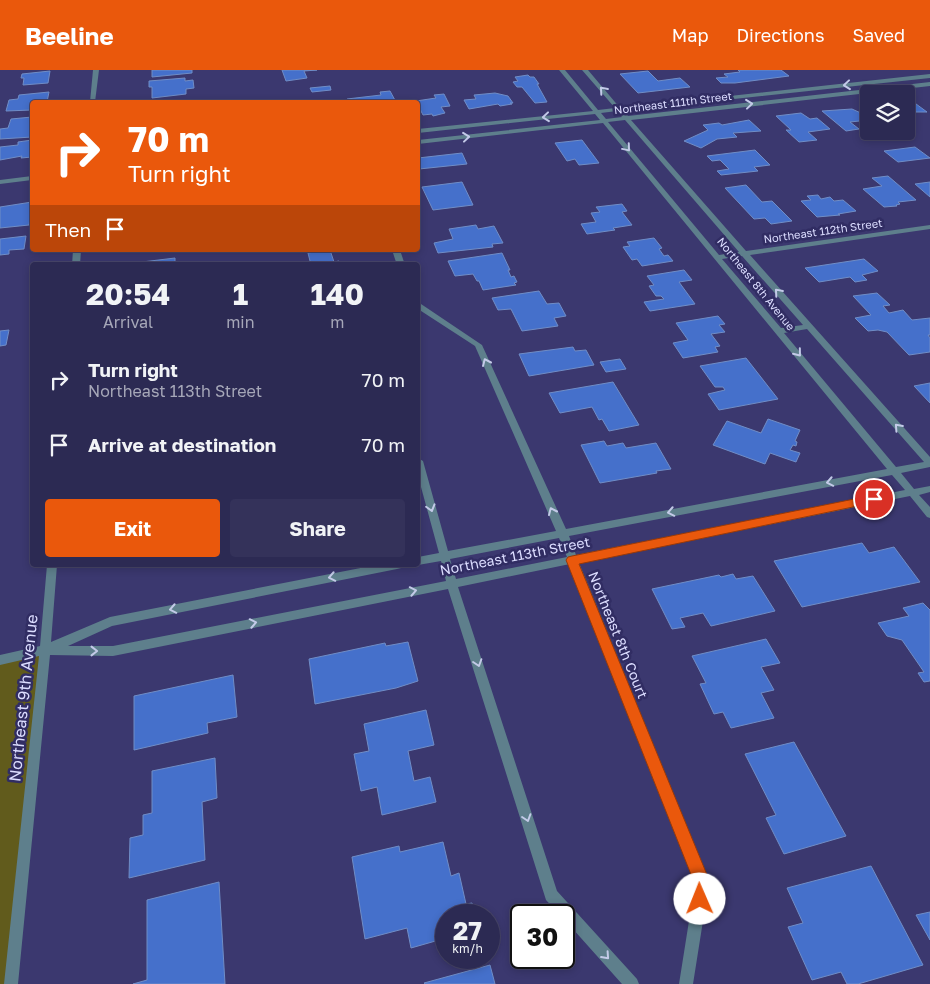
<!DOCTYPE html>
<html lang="en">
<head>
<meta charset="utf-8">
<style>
  body { margin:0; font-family:"Golos Text",sans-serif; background:#34325a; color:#f1f3f6; height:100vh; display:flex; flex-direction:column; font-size:19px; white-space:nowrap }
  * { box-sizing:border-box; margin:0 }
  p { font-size:16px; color:#a6a7b8 }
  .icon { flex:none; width:28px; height:28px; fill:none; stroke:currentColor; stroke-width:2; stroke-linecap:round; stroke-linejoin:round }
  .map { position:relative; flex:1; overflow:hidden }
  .sheet { position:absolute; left:30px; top:192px; width:390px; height:305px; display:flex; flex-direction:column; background:#2c2a53; border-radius:5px; box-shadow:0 2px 8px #0003,0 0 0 1px #48466a }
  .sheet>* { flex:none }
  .guide { position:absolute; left:30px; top:30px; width:390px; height:152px; border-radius:5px; box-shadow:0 2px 8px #0003,0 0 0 1px #48466a; background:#ea580c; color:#fff; overflow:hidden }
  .tools { position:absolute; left:860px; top:15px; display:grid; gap:10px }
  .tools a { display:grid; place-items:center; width:55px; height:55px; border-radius:5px; background:#2c2a53; box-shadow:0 2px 8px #0003,0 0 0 1px #48466a; font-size:25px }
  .speed { position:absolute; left:435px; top:834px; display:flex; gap:10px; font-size:25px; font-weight:700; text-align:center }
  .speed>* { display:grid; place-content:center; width:65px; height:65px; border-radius:50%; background:#2c2a53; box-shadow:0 2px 8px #0003,0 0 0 1px #48466a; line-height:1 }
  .speed small { font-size:12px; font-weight:400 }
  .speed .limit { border:2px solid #111; border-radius:8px; background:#fff; color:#111 }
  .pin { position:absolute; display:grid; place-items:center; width:42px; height:42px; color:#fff; margin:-21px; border:2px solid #fff; border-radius:50%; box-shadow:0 1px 5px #0007 }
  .me { position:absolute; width:55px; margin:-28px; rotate:359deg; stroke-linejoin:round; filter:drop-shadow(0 0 4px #0008) }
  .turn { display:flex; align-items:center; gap:18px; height:105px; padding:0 15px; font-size:22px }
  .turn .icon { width:65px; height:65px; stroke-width:2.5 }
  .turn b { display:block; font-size:35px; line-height:42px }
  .then { display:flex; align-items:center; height:48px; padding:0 15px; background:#0003; gap:10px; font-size:19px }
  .eta { display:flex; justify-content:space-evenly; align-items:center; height:85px; text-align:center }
  .eta b { font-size:30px; font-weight:700; line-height:35px }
  .action { display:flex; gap:10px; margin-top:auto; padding:10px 15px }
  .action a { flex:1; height:58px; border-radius:5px; background:#ea580c; color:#fff; font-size:20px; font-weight:700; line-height:58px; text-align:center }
  .action a+a { background:#34325a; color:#f1f3f6 }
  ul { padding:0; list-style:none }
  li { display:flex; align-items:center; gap:15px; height:65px; padding:0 15px }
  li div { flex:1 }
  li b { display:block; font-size:19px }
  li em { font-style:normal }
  header { display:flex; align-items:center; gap:30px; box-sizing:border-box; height:70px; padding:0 25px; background:#ea580c; color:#fff }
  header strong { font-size:24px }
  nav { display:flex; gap:28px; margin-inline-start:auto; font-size:18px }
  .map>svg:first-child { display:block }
</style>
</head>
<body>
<header>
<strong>Beeline</strong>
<nav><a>Map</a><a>Directions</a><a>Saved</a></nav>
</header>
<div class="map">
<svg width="930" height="914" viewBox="0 0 930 914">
  <rect width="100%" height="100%" fill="#3b386f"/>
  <path fill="#615b1c" d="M45 580 11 914H0V590Z"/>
  <path fill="#4570cb" stroke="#708dc6" d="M152 0H192V3L152 7Z
    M282 0H317L304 1 307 8 286 11Z
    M738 0H781L789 6 735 13H721L716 8 728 7 724 4 740 2Z
    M50 1 48 13 23 15 24 8H21L22 4Z
    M648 1 658 11 680 8 690 17 638 23 620 4Z
    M528 5 530 7H534L539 14H537L547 32 535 33 522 17H517L513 12 518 11 515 7Z
    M185 8V11L193 10 194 18 186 19V24L152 28V17H149V11Z
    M330 16 331 20 312 22 310 18Z
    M390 21 396 32H349L347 29 381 25 380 22Z
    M49 22 47 32H32V40L6 41 9 30 18 29 19 25Z
    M495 23 508 26 513 33H510L512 34 500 36 498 34 469 39 464 30 476 29 474 25Z
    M444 24 450 36 441 37 445 43 433 46 432 44 423 45 416 31 436 28 434 25Z
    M912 31 927 42H906V32Z
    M852 39 863 44 869 43V50L850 52 859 59 846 61 822 41Z
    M801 43 810 49 817 48 830 59 808 62 817 70 799 72 786 60H791L776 46Z
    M32 47V67L0 69V59L8 58 11 49Z
    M749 50 761 61 733 63 737 67 717 69 701 78 684 71 708 60 703 55 719 53 722 55Z
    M32 70V87L21 88 22 86 0 90V77L18 75V72Z
    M582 70 599 93 579 95 575 89 567 91 555 73Z
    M915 77 930 88 898 92 884 81Z
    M755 80 770 95 754 97 758 101 721 105 717 101 729 99 720 90 712 91 707 86Z
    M462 83 467 94 419 99 418 97V88Z
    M888 106 916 130 898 132 900 134 896 135 897 136 884 137 863 119 882 116 872 108Z
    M462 112 473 135 433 140 422 117Z
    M930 112V127L915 114Z
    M746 115 762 132 772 131 792 151 771 154 765 148 754 149 725 118Z
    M818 125 821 129 830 127 834 131 843 130 856 141 838 144 840 145 817 147 801 131 811 130 807 126Z
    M32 132 29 155 0 158V137Z
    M622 134 627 141 622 142 632 155 613 158 615 160 587 164 581 154 596 152 591 143 600 142 596 137Z
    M476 155 478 159 494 156 503 173 492 174 493 177 438 183 434 173 453 169 449 159Z
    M26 166 24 179 9 180V184L0 185V169Z
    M654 168 662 178 659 179 664 186 668 185 673 191 642 196 637 189 632 190 623 177 630 176 627 172Z
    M330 180 334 192 339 191 340 195H311L308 183Z
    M502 183 510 200H508L511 207 514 206 517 212 514 213 516 215 483 220 479 211H477L473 204 455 206 448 191Z
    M175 188V195H142V192Z
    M864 189 878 201 862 205 867 210 855 212 850 207 819 212 805 198Z
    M684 200 692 210 679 212 695 234 650 241 644 232 664 229 661 226H656L649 216 654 215 647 206Z
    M539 221 547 234 559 233 566 246 554 248 558 256 522 261 511 239 498 240 492 228Z
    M877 223 890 235 883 236 889 243 903 240 912 250 930 248V265H928L930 268V282L909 285 887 262 878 260 868 261 855 248 871 245 853 226Z
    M718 246 725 254 719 255 725 262 711 264 720 276 715 277 718 282 683 288 673 273 688 270 676 253Z
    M9 260 6 275 0 276V261Z
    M573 277 575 281 586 280 594 295 529 306 519 284Z
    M746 288 778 329 719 340 708 324 725 320 723 317H715L700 296Z
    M620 289 626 299 606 302 600 292Z
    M613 312 639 355 609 361 602 349 599 350 592 337 560 343 549 323Z
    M930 313V333L914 316Z
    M768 349 800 360 795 371 797 372 796 376 793 375 790 380 800 383 796 392 770 383 765 394 713 375 727 351 761 363Z
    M604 371 607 376 623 373 626 378 656 373 671 399 656 401 657 403 600 413 581 375Z
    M862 473 869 483 894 477 920 512 802 537 774 491Z
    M733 504 736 509 753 506 775 541 711 556 703 543 680 548 685 557 672 559 652 519 719 505 721 507Z
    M923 533 930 540V611L924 612 918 603 924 602 902 570 887 566 878 553 909 546 903 538Z
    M766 569 780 593 761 597 774 620 761 623 774 648 731 658 723 642 714 644 700 614 706 613 692 586Z
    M408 572 418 611 396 618 315 634 309 589 385 573 386 576Z
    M233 605 237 647 207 653 208 663 134 680V626Z
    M426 640 434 675 408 681 414 711 430 707 436 732 382 745 377 717 361 721 354 684 369 681 364 654Z
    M794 672 846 766 784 784 766 748 776 745 745 684Z
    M215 688 217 728 202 732 205 790 129 808 130 768 143 765V745L152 743V701Z
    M443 772 451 806 459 803 466 834 472 833 475 845H446V868L411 878 407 858 365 869 352 787 399 776 400 782Z
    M871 796 923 895 858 914H847L841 902 812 910 788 857 803 853 787 818Z
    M219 812 225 914H133L147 910V830Z
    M930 842V870L916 845Z
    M490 895 495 914H425L424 913Z"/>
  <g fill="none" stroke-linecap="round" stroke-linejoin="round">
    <path fill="#5e7f8c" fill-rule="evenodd" d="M93 0H99L95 32H90Z
      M559 0H565L598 40 615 38 582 0H588L620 38 930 4V8L623 41 628 46 930 12V16L631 50 746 181 930 155V159L750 185 930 387V397L901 403 914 419 930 416V422L919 425 930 437V448L927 447 910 426 579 493 709 813 693 914H679L695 813 570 494 458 517 557 821 637 909 639 914H622L564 849V845H560L546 830 448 519 113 586 50 585 18 914H4L39 586 0 595V585L40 576 47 495H57L51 572 110 547 376 495H402L401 498 397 499 112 556 68 576H113L446 511 441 491 418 495V487L439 483 418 406V388L423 391 448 481 556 461 475 276 418 239V234H421L482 275 566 459 887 399 603 53 418 74V70L600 50 595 44 418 63V59L593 41ZM617 41 622 47 606 49 601 43ZM625 50 739 182 719 185 608 52ZM742 186 803 255 781 258 722 189ZM807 259 924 392 896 397 784 263ZM892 405 905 420 576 485 569 466ZM559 468 567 487 456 509 450 489Z
      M32 106V110L0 114V110Z
      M73 180H81L80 195H72Z
      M392 180H400L405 195H397Z"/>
  </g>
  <defs><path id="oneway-chevron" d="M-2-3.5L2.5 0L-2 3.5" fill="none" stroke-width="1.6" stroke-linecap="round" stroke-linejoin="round" transform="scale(1.25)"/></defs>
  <g stroke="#c3cae8">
    <use href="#oneway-chevron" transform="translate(847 15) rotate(174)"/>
    <use href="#oneway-chevron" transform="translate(603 20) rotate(-131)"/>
    <use href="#oneway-chevron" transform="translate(749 34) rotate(-6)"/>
    <use href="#oneway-chevron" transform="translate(546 47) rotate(174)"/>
    <use href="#oneway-chevron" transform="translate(466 67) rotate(-6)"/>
    <use href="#oneway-chevron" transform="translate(627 78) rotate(50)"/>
    <use href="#oneway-chevron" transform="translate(778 222) rotate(-131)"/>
    <use href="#oneway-chevron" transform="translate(798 283) rotate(51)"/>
    <use href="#oneway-chevron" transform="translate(486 292) rotate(-114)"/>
    <use href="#oneway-chevron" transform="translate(898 357) rotate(-132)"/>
    <use href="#oneway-chevron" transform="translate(830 412) rotate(169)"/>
    <use href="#oneway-chevron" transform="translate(431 438) rotate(74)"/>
    <use href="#oneway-chevron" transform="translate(552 441) rotate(-114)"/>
    <use href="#oneway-chevron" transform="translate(671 442) rotate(169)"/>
    <use href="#oneway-chevron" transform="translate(332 507) rotate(169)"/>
    <use href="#oneway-chevron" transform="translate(413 521) rotate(-11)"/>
    <use href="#oneway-chevron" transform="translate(173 539) rotate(169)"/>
    <use href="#oneway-chevron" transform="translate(253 553) rotate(-11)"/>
    <use href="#oneway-chevron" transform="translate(94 581)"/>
    <use href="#oneway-chevron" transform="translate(478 593) rotate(72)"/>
    <use href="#oneway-chevron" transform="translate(527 748) rotate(72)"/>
    <use href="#oneway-chevron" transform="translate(606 886) rotate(48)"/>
  </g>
  <path fill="#ea580c" stroke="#983908" d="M874 425 877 427 879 429 877 432 579 494 710 812 705 835 700 837 694 835 692 829 694 812 566 490 568 487 572 486Z"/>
  <g text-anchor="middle" stroke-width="5" stroke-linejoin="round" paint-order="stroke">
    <g font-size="11" fill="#dcddff" stroke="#312d63">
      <text transform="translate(673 33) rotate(-7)" y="4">Northeast 111th Street</text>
      <text transform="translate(823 161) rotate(-8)" y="4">Northeast 112th Street</text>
      <text transform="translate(756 214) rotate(51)" y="4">Northeast 8th Avenue</text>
    </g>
    <g font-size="14" fill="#dcddff" stroke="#312d63">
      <text transform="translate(515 486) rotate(-11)" y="5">Northeast 113th Street</text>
      <text transform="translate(618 565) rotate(68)" y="5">Northeast 8th Court</text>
    </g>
    <g font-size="16" fill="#dcddff" stroke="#312d63">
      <text transform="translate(23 628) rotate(-84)" y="6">Northeast 9th Avenue</text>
    </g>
  </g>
</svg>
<div class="tools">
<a><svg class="icon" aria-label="layers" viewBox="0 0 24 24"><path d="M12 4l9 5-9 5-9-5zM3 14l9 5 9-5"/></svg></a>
</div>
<div class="speed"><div>27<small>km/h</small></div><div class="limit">30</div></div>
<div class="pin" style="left:874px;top:429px;background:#d93025"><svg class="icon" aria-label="arrive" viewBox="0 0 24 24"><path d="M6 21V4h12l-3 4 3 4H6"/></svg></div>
<svg class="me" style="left:700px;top:829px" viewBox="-20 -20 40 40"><circle r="19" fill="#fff"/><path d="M0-13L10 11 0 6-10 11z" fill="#ea580c"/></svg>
<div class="guide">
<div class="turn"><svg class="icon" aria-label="right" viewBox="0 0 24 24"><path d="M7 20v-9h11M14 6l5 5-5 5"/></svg><div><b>70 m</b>Turn right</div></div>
<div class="then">Then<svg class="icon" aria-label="arrive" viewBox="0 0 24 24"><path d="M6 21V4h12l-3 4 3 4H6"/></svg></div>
</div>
<section class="sheet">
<div class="eta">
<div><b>20:54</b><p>Arrival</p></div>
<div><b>1</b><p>min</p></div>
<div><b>140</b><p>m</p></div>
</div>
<ul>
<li><svg class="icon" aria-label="right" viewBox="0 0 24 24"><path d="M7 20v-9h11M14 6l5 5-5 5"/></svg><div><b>Turn right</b><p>Northeast 113th Street</p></div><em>70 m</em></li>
<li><svg class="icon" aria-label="arrive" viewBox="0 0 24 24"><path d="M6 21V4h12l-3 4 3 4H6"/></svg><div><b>Arrive at destination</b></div><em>70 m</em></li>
</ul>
<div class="action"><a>Exit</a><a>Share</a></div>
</section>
</div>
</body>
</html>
